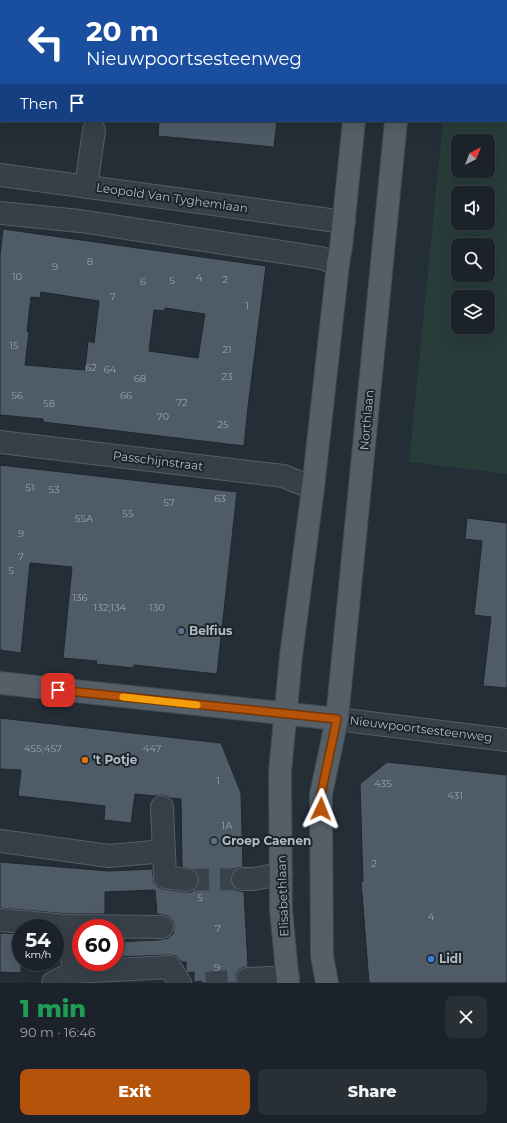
<!DOCTYPE html>
<html lang="en">
<head>
<meta charset="utf-8">
<style>
  body { margin:0; font-family:Montserrat,sans-serif; background:#282f35; color:#f1f3f6; height:100vh; display:flex; flex-direction:column; font-size:15px; white-space:nowrap }
  * { box-sizing:border-box; margin:0 }
  p { font-size:13px; color:#a0a4a8 }
  .icon { flex:none; width:22px; height:22px; fill:none; stroke:currentColor; stroke-width:2; stroke-linecap:round; stroke-linejoin:round }
  .map { position:relative; height:983px; overflow:hidden }
  .details { display:flex; flex-direction:column; background:#1b2229; flex:1 }
  .details>* { flex:none }
  .hud { position:absolute; left:0px; top:0px; width:507px; height:122px; box-shadow:0 4px 16px #0002,0 0 0 1px #393f46; background:#1a4fa0; color:#fff; overflow:hidden }
  .needle { width:26px; rotate:42deg }
  .fabs { position:absolute; left:451px; top:134px; display:grid; gap:8px }
  .fabs a { display:grid; place-items:center; width:44px; height:44px; border-radius:8px; background:#1b2229; box-shadow:0 4px 16px #0002,0 0 0 1px #393f46; font-size:20px }
  .speed { position:absolute; left:12px; top:919px; display:flex; gap:8px; font-size:20px; font-weight:700; text-align:center }
  .speed>* { display:grid; place-content:center; width:52px; height:52px; border-radius:50%; background:#1b2229; box-shadow:0 4px 16px #0002,0 0 0 1px #393f46; line-height:1 }
  .speed small { font-size:10px; font-weight:400 }
  .speed .limit { border:6px solid #d22; background:#fff; color:#111 }
  .pin { position:absolute; display:grid; place-items:center; width:34px; height:34px; color:#fff; margin:-17px; border-radius:8px; box-shadow:0 2px 6px #0006 }
  .me { position:absolute; width:44px; margin:-22px; rotate:2deg; stroke-linejoin:round; filter:drop-shadow(0 0 3px #0008) }
  .turn { display:flex; align-items:center; gap:14px; height:84px; padding:0 20px; font-size:18px }
  .turn .icon { width:52px; height:52px; stroke-width:2.5 }
  .turn b { display:block; font-size:28px; line-height:34px }
  .then { display:flex; align-items:center; height:38px; padding:0 20px; background:#0003; gap:8px; font-size:15px }
  .round { display:grid; place-items:center; flex:none; width:42px; height:42px; border-radius:8px; background:#282f35 }
  .head { display:flex; align-items:center; justify-content:space-between; height:68px; padding:0 20px }
  h1 { font-size:24px; font-weight:800; line-height:30px; color:#1e9e55 }
  .cta { display:flex; gap:8px; margin-top:auto; padding:8px 20px }
  .cta a { flex:1; height:46px; border-radius:8px; background:#b45309; color:#fff; font-size:16px; font-weight:800; line-height:46px; text-align:center }
  .cta a+a { background:#282f35; color:#f1f3f6 }
  .map>svg:first-child { display:block }
</style>
</head>
<body>
<div class="map">
<svg width="507" height="983" viewBox="0 0 507 983">
  <rect width="100%" height="100%" fill="#242e37"/>
  <path fill="#283c3a" fill-rule="evenodd" d="M455 0H507V474L409 462 443 121H506V1H455ZM458 141H488V171H458ZM458 193H488V223H458ZM458 245H488V275H458ZM458 297H488V327H458Z"/>
  <path fill="#4f5b66" stroke="#1e272e" fill-rule="evenodd" d="M159 121H277L274 147 158 136Z
    M3 229 266 266 248 407 244 446 43 422V419L0 415V256ZM41 292 99 301 94 343 88 341 85 370 25 365 29 333 27 331 31 297 40 298ZM165 308 205 314 198 358 149 351 154 310 165 311Z
    M0 465 237 492 217 674 134 665 133 668 96 664 97 661 63 658 72 567 30 563 21 653 0 650Z
    M467 518 507 523V688L483 686 491 617 474 615 482 541 465 539Z
    M0 718 221 743 241 793 243 867 237 868 232 872 231 879 232 885 236 890 244 892 248 967 242 968 237 973 236 979 237 983H201V981L194 982V972L188 973 186 970V962H182L176 956 170 955 115 957V942L158 940 168 938 173 934 174 927 173 921 168 916 157 914 155 890 105 892V914H69L0 908V862L109 871 152 869 154 883 158 887 163 889 185 892H191L197 888 199 881 198 875 195 870 182 867 181 799 170 798 167 796 162 795 155 796 135 794 131 823 104 820 105 806 18 796 21 770 0 769Z
    M387 762 507 775V983H369L361 881H363L360 784Z
    M0 933 21 934V973L0 972Z"/>
  <g fill="none" stroke-linecap="round" stroke-linejoin="round">
    <path stroke="#39434c" stroke-width="22" stroke-dasharray="22 11" stroke-linecap="butt" d="M187 880 243 879
      M206 983 248 979"/>
    <g stroke="#555e65" stroke-width="24">
      <path id="minor" d="M0 175 344 222
        M86 187 94 130
        M0 213 80 221 321 258 338 264
        M0 442 283 476 313 488
        M337 719 507 740
        M162 807 165 877 187 880
        M0 841 109 856 164 851
        M243 879H253L281 874
        M0 920 68 926 162 927
        M68 926 74 972
        M248 979 288 977
        M53 983 74 972 170 967 180 983"/>
    </g>
    <g stroke="#404951" stroke-width="24">
      <path id="major" d="M366 1V0
        M408 1V0
        M0 683 337 719
        M288 983 281 909 280 772 291 656 313 488 338 264 341 247 354 121
        M327 983 322 956 321 794 337 719 396 121"/>
    </g>
    <use href="#minor" stroke="#374048" stroke-width="22"/>
    <use href="#major" stroke="#555f68" stroke-width="22"/>
  </g>
  <g fill="none" stroke-linecap="round" stroke-linejoin="round">
    <g stroke="#753606" stroke-width="10">
      <path id="route" d="M58 690 337 719 321 794V809"/>
    </g>
    <use href="#route" stroke="#b45309" stroke-width="7"/>
    <path stroke="#f59e0b" stroke-width="7" d="M123 697 197 705"/>
  </g>
  <g fill="#5c6f8a" stroke="#1c252c" stroke-width="1.5">
    <circle cx="181" cy="631" r="4"/>
    <circle cx="214" cy="841" r="4"/>
  </g>
  <circle fill="#e8710a" stroke="#1c252c" stroke-width="1.5" cx="85" cy="760" r="4"/>
  <circle fill="#3f7fe0" stroke="#1c252c" stroke-width="1.5" cx="431" cy="959" r="4"/>
  <g text-anchor="middle" stroke-width="4" stroke-linejoin="round" paint-order="stroke">
    <g font-size="10" fill="#99a3ac">
      <text x="90" y="265">8</text>
      <text x="55" y="270">9</text>
      <text x="17" y="280">10</text>
      <text x="199" y="281">4</text>
      <text x="225" y="283">2</text>
      <text x="172" y="284">5</text>
      <text x="143" y="285">6</text>
      <text x="113" y="300">7</text>
      <text x="247" y="309">1</text>
      <text x="14" y="349">15</text>
      <text x="227" y="353">21</text>
      <text x="91" y="371">62</text>
      <text x="110" y="373">64</text>
      <text x="227" y="380">23</text>
      <text x="140" y="382">68</text>
      <text x="17" y="399">56</text>
      <text x="126" y="399">66</text>
      <text x="182" y="406">72</text>
      <text x="49" y="407">58</text>
      <text x="163" y="420">70</text>
      <text x="223" y="428">25</text>
      <text x="30" y="491">51</text>
      <text x="54" y="493">53</text>
      <text x="220" y="502">63</text>
      <text x="169" y="506">57</text>
      <text x="128" y="517">55</text>
      <text x="84" y="522">55A</text>
      <text x="21" y="537">9</text>
      <text x="21" y="560">7</text>
      <text x="11" y="574">5</text>
      <text x="80" y="601">136</text>
      <text x="110" y="611">132;134</text>
      <text x="157" y="611">130</text>
      <text x="43" y="752">455;457</text>
      <text x="152" y="752">447</text>
      <text x="218" y="784">1</text>
      <text x="383" y="787">435</text>
      <text x="455" y="799">431</text>
      <text x="227" y="829">1A</text>
      <text x="374" y="867">2</text>
      <text x="200" y="901">5</text>
      <text x="431" y="920">4</text>
      <text x="218" y="932">7</text>
      <text x="217" y="971">9</text>
    </g>
    <g font-size="12" fill="#b2bbc4" stroke="#1c252c">
      <text transform="translate(172 198) rotate(8)" y="4">Leopold Van Tyghemlaan</text>
      <text transform="translate(367 420) rotate(-85)" y="4">Northlaan</text>
      <text transform="translate(158 461) rotate(7)" y="4">Passchijnstraat</text>
      <text transform="translate(421 729) rotate(7)" y="4">Nieuwpoortsesteenweg</text>
      <text transform="translate(283 896) rotate(-92)" y="4">Elisabethlaan</text>
    </g>
    <g font-size="12" font-weight="bold" fill="#b2bbc4" stroke="#1c252c" text-anchor="start">
      <text x="189" y="635">Belfius</text>
      <text x="93" y="764">'t Potje</text>
      <text x="222" y="845">Groep Caenen</text>
      <text x="439" y="963">Lidl</text>
    </g>
  </g>
</svg>
<div class="fabs">
<a><svg class="needle" viewBox="-14 -14 28 28"><path d="M0-13l5 13h-10z" fill="#e53935"/><path d="M0 13l5-13h-10z" fill="#a0a4a8"/></svg></a>
<a><svg class="icon" aria-label="sound" viewBox="0 0 24 24"><path d="M4 9h4l5-4v14l-5-4H4zM17 9q2 3 0 6"/></svg></a>
<a><svg class="icon" aria-label="search" viewBox="0 0 24 24"><circle cx="10" cy="10" r="6"/><path d="M15 15l6 6"/></svg></a>
<a><svg class="icon" aria-label="layers" viewBox="0 0 24 24"><path d="M12 4l9 5-9 5-9-5zM3 14l9 5 9-5"/></svg></a>
</div>
<div class="speed"><div>54<small>km/h</small></div><div class="limit">60</div></div>
<div class="pin" style="left:58px;top:690px;background:#d93025"><svg class="icon" aria-label="arrive" viewBox="0 0 24 24"><path d="M6 21V4h12l-3 4 3 4H6"/></svg></div>
<svg class="me" style="left:321px;top:809px" viewBox="-20 -20 40 40"><path d="M0-17L14 15 0 8-14 15z" fill="#b45309" stroke="#fff" stroke-width="4"/></svg>
<div class="hud">
<div class="turn"><svg class="icon" aria-label="left" viewBox="0 0 24 24"><path d="M17 20v-9H6M10 6l-5 5 5 5"/></svg><div><b>20 m</b>Nieuwpoortsesteenweg</div></div>
<div class="then">Then<svg class="icon" aria-label="arrive" viewBox="0 0 24 24"><path d="M6 21V4h12l-3 4 3 4H6"/></svg></div>
</div>
</div>
<section class="details">
<div class="head"><div><h1>1 min</h1><p>90 m · 16:46</p></div><a class="round"><svg class="icon" aria-label="close" viewBox="0 0 24 24"><path d="M6 6l12 12M18 6L6 18"/></svg></a></div>
<div class="cta"><a>Exit</a><a>Share</a></div>
</section>
</body>
</html>
